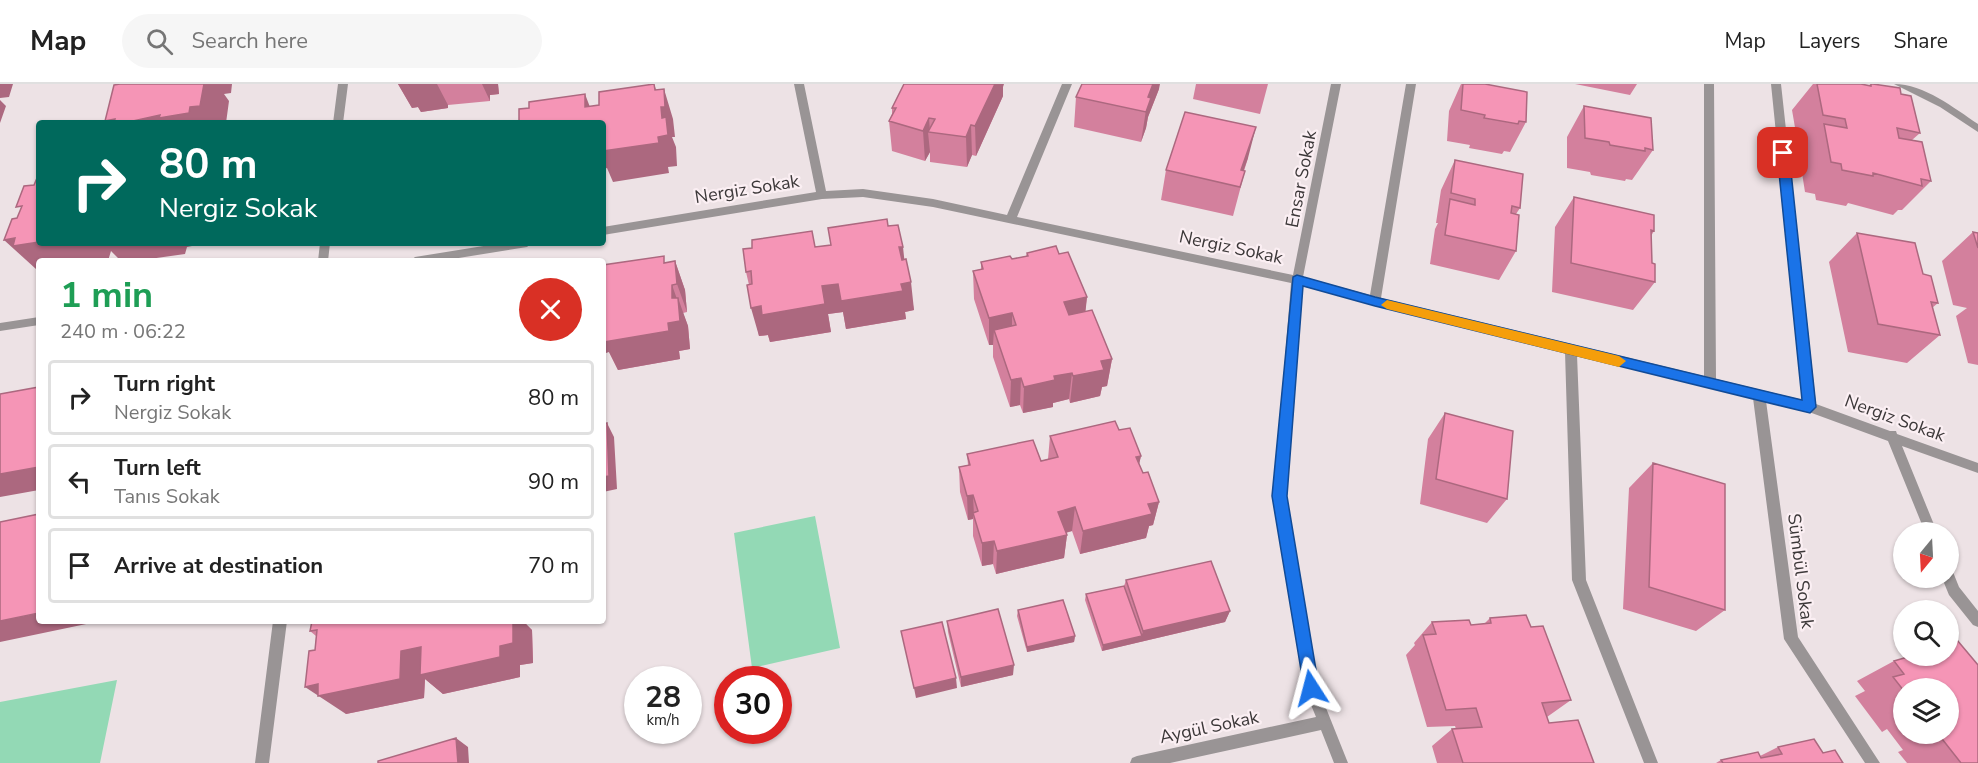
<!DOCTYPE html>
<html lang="en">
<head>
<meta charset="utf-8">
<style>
  body { margin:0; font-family:"Nunito Sans",sans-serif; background:#f6f6f6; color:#222; height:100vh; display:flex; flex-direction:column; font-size:22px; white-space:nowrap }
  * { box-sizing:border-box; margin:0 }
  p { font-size:20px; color:#767676 }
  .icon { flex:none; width:33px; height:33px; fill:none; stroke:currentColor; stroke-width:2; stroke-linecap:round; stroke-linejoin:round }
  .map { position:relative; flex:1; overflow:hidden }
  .panel { position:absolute; left:36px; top:174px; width:570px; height:366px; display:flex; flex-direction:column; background:#fff; border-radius:6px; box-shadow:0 2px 4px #0004 }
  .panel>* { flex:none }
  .hud { position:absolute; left:36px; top:36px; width:570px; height:126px; border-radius:6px; box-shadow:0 2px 4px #0004; background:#00695c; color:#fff; overflow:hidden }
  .needle { width:39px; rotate:198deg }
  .controls { position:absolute; left:1893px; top:438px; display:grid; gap:12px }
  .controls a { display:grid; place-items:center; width:66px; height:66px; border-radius:50%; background:#fff; box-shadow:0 2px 4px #0004; font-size:30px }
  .speed { position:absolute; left:624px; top:582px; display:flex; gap:12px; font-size:30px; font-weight:700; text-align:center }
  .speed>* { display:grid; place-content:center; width:78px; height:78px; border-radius:50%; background:#fff; box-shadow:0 2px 4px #0004; line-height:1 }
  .speed small { font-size:15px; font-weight:400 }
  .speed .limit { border:9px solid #d22; background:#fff; color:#111 }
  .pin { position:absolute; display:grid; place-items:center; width:51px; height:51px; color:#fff; margin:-26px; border-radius:12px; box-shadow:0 3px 9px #0006 }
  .me { position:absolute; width:66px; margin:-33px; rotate:351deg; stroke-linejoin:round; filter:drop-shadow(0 0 4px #0008) }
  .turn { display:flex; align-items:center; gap:21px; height:126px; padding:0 24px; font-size:27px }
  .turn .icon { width:78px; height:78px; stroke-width:2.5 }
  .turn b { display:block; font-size:42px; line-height:51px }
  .round { display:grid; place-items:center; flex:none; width:63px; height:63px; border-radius:32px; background:#f6f6f6 }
  .headline { display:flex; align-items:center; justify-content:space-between; height:102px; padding:0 24px }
  h1 { font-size:36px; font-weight:700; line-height:45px; color:#1e9e55 }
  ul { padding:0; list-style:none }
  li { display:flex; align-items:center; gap:18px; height:75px; margin:0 12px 9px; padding:0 12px; border:3px solid #e0e0e0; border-radius:6px }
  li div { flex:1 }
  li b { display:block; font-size:22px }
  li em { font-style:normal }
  header { display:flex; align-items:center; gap:36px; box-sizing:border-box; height:84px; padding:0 30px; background:#fff; border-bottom:2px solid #e0e0e0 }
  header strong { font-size:28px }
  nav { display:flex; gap:33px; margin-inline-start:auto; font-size:21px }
  .search { width:420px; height:54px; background:#f6f6f6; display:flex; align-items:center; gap:15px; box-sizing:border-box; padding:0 21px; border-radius:33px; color:#767676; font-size:22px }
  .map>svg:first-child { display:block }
</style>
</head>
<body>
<header>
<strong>Map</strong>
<div class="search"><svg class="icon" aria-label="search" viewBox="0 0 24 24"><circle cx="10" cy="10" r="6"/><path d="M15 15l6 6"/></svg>Search here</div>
<nav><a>Map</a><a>Layers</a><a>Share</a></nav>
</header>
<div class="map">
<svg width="1978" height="679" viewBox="0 0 1978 679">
  <rect width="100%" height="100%" fill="#ede2e5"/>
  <path fill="#93d9b5" d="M815 432 840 564 752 584 734 449Z
    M117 596 100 679H0V618Z"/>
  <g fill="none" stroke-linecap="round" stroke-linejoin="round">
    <path fill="#999495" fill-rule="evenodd" d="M794 0H804L826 107 863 105 933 115 1007 131 1062 0H1072L1017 133 1293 191 1331 0H1341L1303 193 1370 211 1406 0H1416L1381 214 1704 292V0H1714L1716 295 1803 316 1771 0H1781L1816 320 1890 347H1896L1897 350 1978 379V389L1902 362 1937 448H1925L1888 357 1809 328 1766 317 1798 553 1880 679H1865L1784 555 1753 314 1577 271 1586 496 1658 679H1644L1572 496 1565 268 1302 202 1286 412 1318 604 1348 679H1334L1321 646 1170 679H1130L1132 674 1137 672 1316 633 1304 604 1274 412 1291 199 933 123 863 113 822 115 603 151V143L816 108Z
      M1894 0C1924 0 1954 24 1978 40V48L1940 23Z
      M502 159H532L527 163 440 177H410L415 173Z
      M39 233V241L0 247V239Z
      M1948 486 1953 488 1959 503 1978 527V543L1973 541 1949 511 1942 494H1948Z"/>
    <path fill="#999495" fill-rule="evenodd" d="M338 0H348L343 39H333Z
      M320 159H330L328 177H318Z
      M273 537H287L269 679H255Z"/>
  </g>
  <path fill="#d3809d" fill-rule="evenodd" d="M398 0H498L499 10 490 11V17L448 21V24L421 28 418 23 412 24Z
    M1196 0H1268L1260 30 1193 15Z
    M1461 0H1485L1526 38 1510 68 1504 67 1502 70 1469 64 1470 61 1447 57 1449 27Z
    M1575 0H1637L1630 11Z
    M1813 0H1861L1869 2 1870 0 1901 10 1920 49 1912 56 1931 97 1902 126H1898L1893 131 1848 119 1846 122 1816 116 1815 110 1805 108 1799 70 1805 63 1798 61 1792 26Z
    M1003 3V12L976 72 972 71 967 83 930 78V68L925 77 892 67 889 37 892 30V24Z
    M1159 5 1148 33 1146 44 1141 58 1074 43 1076 13Z
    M1584 22 1653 66 1632 96 1626 95 1625 97 1591 91 1590 88 1567 84V53Z
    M1248 74 1244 87H1245L1233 132 1161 116 1166 86Z
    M1455 76 1520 124 1516 130V167L1499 196 1430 180 1435 145 1438 139H1436L1441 106Z
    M1574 113 1654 147 1651 152 1652 179 1655 198 1633 226 1552 208 1555 143Z
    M888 142 904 175 914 226 905 228 906 235 846 245 843 228 828 230 831 248 770 258 768 251 759 252 749 201 746 188 815 163 831 161Z
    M1973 148 1977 149 1978 148V281L1968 279 1956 232 1967 224 1953 221 1942 177Z
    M1857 149 1923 190 1938 219 1932 224 1940 251 1907 279 1848 268 1829 178Z
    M1027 169 1059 170 1087 213 1085 227 1112 275 1107 302 1102 303 1100 312 1070 319 1069 315 1053 319V323L1023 329 1020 321 1010 323 993 273V261H989L974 215 973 187 981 185V178L1012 175 1026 172Z
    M675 177 685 206 687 228 683 229 688 242 690 265 679 267 680 275 618 286 609 268 667 179Z
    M1445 329 1507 415 1487 439 1420 420 1428 355Z
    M1119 346 1141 372 1139 380 1143 389 1159 418 1153 441 1149 442 1146 454 1080 470 1072 447 1066 449 1067 451 1064 474 996 490 993 480 982 482 973 452V435L968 436 960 408 959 383 968 381 967 370 1041 377 1048 375 1050 352Z
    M1653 379 1725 526 1696 547 1623 525 1629 404Z
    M1126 496 1230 527 1225 538 1102 567 1085 516 1086 510 1124 502Z
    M1018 526 1075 552 1074 558 1027 568 1017 532Z
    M1490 534 1531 543 1571 616 1547 633 1549 639 1594 679H1437L1432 662 1452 645H1456L1455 642 1427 643 1406 571 1415 561 1414 559 1432 538 1471 541 1484 540Z
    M312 537H526V540L532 546 533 579 520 581V593L443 610 425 595 424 614 346 630 315 566 316 552 310 547Z
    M947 537 1013 591 961 603 948 548Z
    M1894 577 1978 679H1907L1898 668 1903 666 1887 645 1882 648 1855 612 1865 607 1857 597ZM1904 604 1948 650H1904Z
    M1778 663 1823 669 1843 679H1716L1721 676 1760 672Z"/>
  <path fill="#ac687f" d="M0 0H13L9 13 0 14Z
    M193 0H232L231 9 224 10 229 17 226 39H124Z
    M398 0H437L448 21V24L421 28 418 23 412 24Z
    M482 0H498L499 10 490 11V17Z
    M654 0 662 23 664 5 673 35 675 53H672L676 63 677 82 668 83 669 89 613 98 607 84 603 85V59L658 53 662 34 655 6Z
    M995 0H1004L1003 3V12L976 72 975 42Z
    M1153 0H1160L1159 5 1148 33 1146 44 1141 58 1148 13Z
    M585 10 596 39 585 23Z
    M0 16 6 22 0 39Z
    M929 34 930 48H928L930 68 925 77 923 47Z
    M115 35 118 39H106L105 37Z
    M971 41 972 71 967 83 966 53Z
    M1256 43 1248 74 1238 102 1241 86Z
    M15 154 39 158V159H197V161L187 163 185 170 135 177H121L111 167 108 177H39V186L36 185 4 156Z
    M899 163H903L906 191Z
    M675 177 685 206 687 228 677 200Z
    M911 198 914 226 905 228 906 235 846 245 843 228 828 230 831 248 770 258 768 251 759 252 751 224 761 222 822 202 838 200H901Z
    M672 201 678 218V214L688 242 690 265 679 267 680 275 618 286 609 268 603 270V240L668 239 672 214Z
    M1087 213 1084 242 1062 246 1064 218Z
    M1012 229V257L994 246 993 261H989V234Z
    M1112 275 1107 302 1102 303 1100 312 1070 319 1073 292 1101 277Z
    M1072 289 1069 315 1053 319V323L1023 329 1024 303 1054 292Z
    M1021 294 1020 321 1010 323 1011 296Z
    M607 339 614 353 617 405 603 408V393Z
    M1141 372 1135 397 1136 373Z
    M39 383V406L0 413V390Z
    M973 411 974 432 973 429V435L968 436 967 412Z
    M1159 418 1153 441 1149 442 1146 454 1080 470 1083 447 1148 420Z
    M1075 423 1072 447 1056 451 1058 428Z
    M1067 451 1064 474 996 490 997 467Z
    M994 457 993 480 982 482V459Z
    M1230 527 1225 538 1140 558 1143 547Z
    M39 529V537H92L91 539 0 558V537Z
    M513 537H526V540L532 546 533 579 520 581V593L443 610 425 595 424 614 346 630 305 603 401 567 421 563 500 562Z
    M1075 552 1074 558 1027 568V563Z
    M1142 552 1140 558 1102 567 1103 561Z
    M1014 581 1013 591 961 603V593Z
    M956 594 957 604 916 614 914 604Z
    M456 654 468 663 469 679H458Z"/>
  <path fill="#f595b6" stroke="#ac687f" stroke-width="1.5" d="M120 0H204L200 22 190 23 189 29 159 34 160 31 124 39H114L115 35 105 37 114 1Z
    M654 0 655 6 664 5 665 23H661L662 34 666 33 668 51 658 53 659 59 603 67V39H519V25L529 24V18L585 10V23L599 21V8Z
    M904 0H995L975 42 971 41 966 53 928 48 935 35 929 34 923 47 889 37 896 24H892Z
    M1082 0H1153L1148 13 1151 14 1146 28 1076 13Z
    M1463 0H1485L1527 8 1526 38 1519 37 1518 40 1484 34 1485 31 1461 26Z
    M1817 0H1861L1871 2V0H1873L1900 4 1901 10 1911 12 1920 49 1897 44 1899 54 1922 58 1931 97 1921 95 1922 102 1873 89V92L1842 86 1841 80 1831 78 1824 40 1847 44 1845 35 1823 31Z
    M1584 22 1651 34 1653 66 1645 64V67L1610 61 1609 58 1585 54Z
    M1185 28 1256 43 1241 86 1245 87 1240 103 1166 86Z
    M1455 76 1523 90 1520 124 1512 122 1511 129 1519 131 1516 167 1445 151 1450 115 1475 121V115L1451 109Z
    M39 93V158L13 162 15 154 4 156 12 135 17 134 22 122 16 123 24 102 34 101 37 94Z
    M1574 113 1654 131V147L1651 146 1652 179 1655 180V198L1571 179Z
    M887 135 888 142 898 141 903 163H899L902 176 906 175 911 198 901 200 903 207 841 217 838 200 822 202 825 220 762 231 761 222 751 224 747 201 752 200 751 187 746 188 743 165 752 164V156L812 147 815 163 831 161 828 144Z
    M1973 148 1978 149V164Z
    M1857 149 1915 159 1923 190 1931 192 1938 219 1931 218 1940 251 1878 240Z
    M1056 162 1059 170 1068 168 1087 213 1064 218 1069 231 1092 226 1112 275 1101 277 1104 286 1073 292 1072 289 1054 292 1055 296 1024 303 1021 294 1011 296 994 246 1016 241 1012 229 989 234 973 187 983 185 981 178 1010 172 1012 175 1028 172 1027 169Z
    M664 172V179L675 177 677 200 672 201V214H678L680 237 668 239 669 247 604 258 603 240V181Z
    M39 303V383L0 390V310Z
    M1445 329 1513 347 1507 415 1436 395Z
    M1115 337 1119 346 1130 344 1141 372 1136 373 1143 389 1148 388 1159 418 1148 420 1152 430 1083 447 1075 423 1058 428 1067 451 997 467 994 457 982 459 973 429 978 427 973 411 967 412 959 383 970 381 967 370 1033 356 1041 377 1058 373 1050 352Z
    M607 339 609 392 603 393V340Z
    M1653 379 1725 400V526L1649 503Z
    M39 430V529L0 537V438Z
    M1211 477 1230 527 1143 547 1126 496Z
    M1124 502 1142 552 1103 561 1086 510Z
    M1063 516 1075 552 1027 563 1018 526Z
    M998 525 1014 581 961 593 947 537Z
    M1526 531 1531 543 1543 542 1571 616 1542 619 1549 639 1578 636 1594 679H1463L1452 645 1482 643 1476 624 1446 626 1423 551 1436 550 1432 538 1469 536 1471 541 1491 539 1490 534Z
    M312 537H513V559L500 562V573L420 591 421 563 401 567 400 595 318 612V600L305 603 309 567 315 566 317 546 310 547Z
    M942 538 956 594 914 604 901 547Z
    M1957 556 1978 581V679H1961L1939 651 1942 650H1948V604H1904V607L1893 593 1904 590 1894 577 1911 572H1948V559Z
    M456 654 458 679H378V677Z
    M1814 655 1823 669 1835 666 1843 679H1723L1721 676 1758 668 1761 674 1782 670 1778 663Z"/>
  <path fill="#1a73e8" stroke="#114b97" stroke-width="1.5" d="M1783 65 1789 69 1816 323 1810 329 1375 222 1303 202 1287 412 1319 604 1316 610 1311 612 1305 610 1272 412 1293 193 1297 191 1375 213 1802 316 1777 69Z"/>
  <path fill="#f59e0b" d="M1387 216 1619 272 1626 277 1619 283 1387 225 1381 221Z"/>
  <g text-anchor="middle" stroke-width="4.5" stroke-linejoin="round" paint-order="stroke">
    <g font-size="18" fill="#3c3839" stroke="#fbeff3">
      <text transform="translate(1301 95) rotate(-79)" y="6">Ensar Sokak</text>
      <text transform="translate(747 105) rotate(-9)" y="6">Nergiz Sokak</text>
      <text transform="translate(1231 163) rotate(12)" y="6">Nergiz Sokak</text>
      <text transform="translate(1895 334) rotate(20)" y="6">Nergiz Sokak</text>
      <text transform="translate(1801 487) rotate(83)" y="6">Sümbül Sokak</text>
      <text transform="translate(1209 643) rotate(-12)" y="6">Aygül Sokak</text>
    </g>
  </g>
</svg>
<div class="controls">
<a><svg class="needle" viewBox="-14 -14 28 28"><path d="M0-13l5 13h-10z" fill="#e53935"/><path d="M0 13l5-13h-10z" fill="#767676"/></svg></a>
<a><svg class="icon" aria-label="search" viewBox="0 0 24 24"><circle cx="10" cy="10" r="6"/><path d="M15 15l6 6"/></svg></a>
<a><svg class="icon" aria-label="layers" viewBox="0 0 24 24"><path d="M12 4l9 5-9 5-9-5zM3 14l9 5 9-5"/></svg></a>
</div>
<div class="speed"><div>28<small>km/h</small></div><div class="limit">30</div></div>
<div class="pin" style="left:1783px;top:69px;background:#d93025"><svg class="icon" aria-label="arrive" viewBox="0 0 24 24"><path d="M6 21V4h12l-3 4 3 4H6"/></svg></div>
<svg class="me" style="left:1311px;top:604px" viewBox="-20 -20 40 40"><path d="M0-17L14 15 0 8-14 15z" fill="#1a73e8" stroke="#fff" stroke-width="4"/></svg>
<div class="hud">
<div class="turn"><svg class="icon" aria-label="right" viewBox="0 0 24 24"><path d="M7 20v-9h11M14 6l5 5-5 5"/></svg><div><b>80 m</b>Nergiz Sokak</div></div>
</div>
<section class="panel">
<div class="headline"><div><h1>1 min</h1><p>240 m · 06:22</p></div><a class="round" style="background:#d93025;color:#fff"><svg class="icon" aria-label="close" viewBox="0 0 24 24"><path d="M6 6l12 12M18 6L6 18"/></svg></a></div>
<ul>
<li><svg class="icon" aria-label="right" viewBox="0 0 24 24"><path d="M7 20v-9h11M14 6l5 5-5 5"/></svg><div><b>Turn right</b><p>Nergiz Sokak</p></div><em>80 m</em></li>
<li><svg class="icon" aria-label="left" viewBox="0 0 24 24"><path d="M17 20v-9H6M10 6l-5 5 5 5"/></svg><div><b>Turn left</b><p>Tanıs Sokak</p></div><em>90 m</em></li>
<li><svg class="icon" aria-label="arrive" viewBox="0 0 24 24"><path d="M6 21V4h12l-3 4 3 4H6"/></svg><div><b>Arrive at destination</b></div><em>70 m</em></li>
</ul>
</section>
</div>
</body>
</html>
